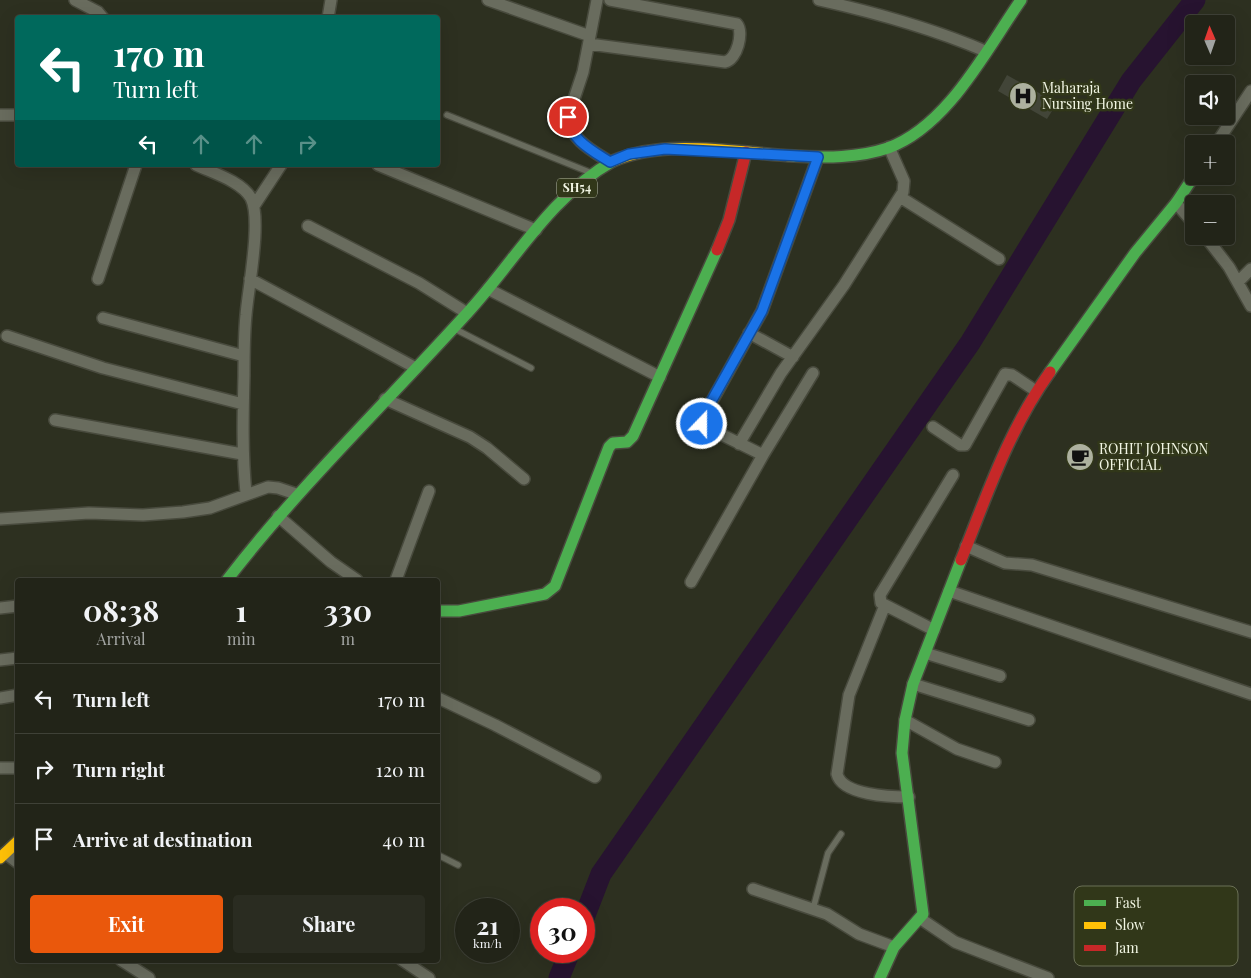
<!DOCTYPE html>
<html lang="en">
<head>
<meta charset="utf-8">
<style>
  body { margin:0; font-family:"Playfair Display",serif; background:#2a2c21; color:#f1f3f6; height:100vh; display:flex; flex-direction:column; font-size:19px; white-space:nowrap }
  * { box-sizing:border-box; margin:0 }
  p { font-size:16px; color:#a2a4a2 }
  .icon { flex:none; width:28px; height:28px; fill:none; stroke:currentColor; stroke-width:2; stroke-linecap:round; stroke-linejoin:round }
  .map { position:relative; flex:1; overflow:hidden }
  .drawer { position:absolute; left:15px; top:578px; width:425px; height:385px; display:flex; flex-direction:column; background:#222418; border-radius:5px; box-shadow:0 5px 20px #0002,0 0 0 1px #3f4137 }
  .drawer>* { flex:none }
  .hud { position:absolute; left:15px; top:15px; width:425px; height:152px; border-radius:5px; box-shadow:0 5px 20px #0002,0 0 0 1px #3f4137; background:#00695c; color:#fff; overflow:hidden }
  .needle { width:32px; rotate:358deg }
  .controls { position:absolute; left:1185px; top:15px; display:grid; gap:10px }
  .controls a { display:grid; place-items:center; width:50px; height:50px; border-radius:5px; background:#222418; box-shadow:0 5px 20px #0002,0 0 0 1px #3f4137; font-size:25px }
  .speed { position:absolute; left:455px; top:898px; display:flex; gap:10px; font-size:25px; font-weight:700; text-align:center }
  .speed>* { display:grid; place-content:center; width:65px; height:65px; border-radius:50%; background:#222418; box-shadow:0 5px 20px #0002,0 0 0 1px #3f4137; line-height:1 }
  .speed small { font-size:12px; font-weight:400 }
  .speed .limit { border:8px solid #d22; background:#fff; color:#111 }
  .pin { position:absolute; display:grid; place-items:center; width:42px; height:42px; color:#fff; margin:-21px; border:2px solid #fff; border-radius:50%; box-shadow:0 1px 5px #0007 }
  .me { position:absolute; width:55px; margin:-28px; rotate:22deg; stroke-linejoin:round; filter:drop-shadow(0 0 4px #0008) }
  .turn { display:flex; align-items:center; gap:18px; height:105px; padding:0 15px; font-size:22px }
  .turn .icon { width:65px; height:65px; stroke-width:2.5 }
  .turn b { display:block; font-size:35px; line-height:42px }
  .lanes { display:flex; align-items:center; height:48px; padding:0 15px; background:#0003; justify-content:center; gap:25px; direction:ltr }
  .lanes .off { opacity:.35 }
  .eta { display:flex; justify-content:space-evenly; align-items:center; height:85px; text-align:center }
  .eta b { font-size:30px; font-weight:700; line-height:35px }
  .button { display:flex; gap:10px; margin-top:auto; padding:10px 15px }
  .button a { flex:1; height:58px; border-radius:5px; background:#ea580c; color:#fff; font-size:20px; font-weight:700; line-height:58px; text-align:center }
  .button a+a { background:#2a2c21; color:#f1f3f6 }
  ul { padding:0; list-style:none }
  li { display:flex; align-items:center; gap:15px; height:70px; padding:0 15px; border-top:1px solid #3f4137 }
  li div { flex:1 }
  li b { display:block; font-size:19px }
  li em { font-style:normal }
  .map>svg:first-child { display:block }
</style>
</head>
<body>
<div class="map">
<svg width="1251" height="978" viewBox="0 0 1251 978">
  <rect width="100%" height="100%" fill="#2d3020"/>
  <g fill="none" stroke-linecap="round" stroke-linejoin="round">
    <path stroke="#271330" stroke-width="21" d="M584 918 601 874 970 343 1131 81 1195 0
      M559 978 570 951"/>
  </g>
  <path fill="#424538" d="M1007 75 1057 103 1047 119 998 91Z"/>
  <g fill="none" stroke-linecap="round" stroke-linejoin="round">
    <g stroke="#484a3d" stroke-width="8">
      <path id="lane" d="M447 115 589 172
        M455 329 531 368
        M438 855 458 865
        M813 909 828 853 841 834"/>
    </g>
    <g stroke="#484a3d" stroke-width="14">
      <path id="street" d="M75 0 98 12 103 18
        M488 0 590 36
        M597 0 583 72 568 117C570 140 593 151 610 162
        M819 0C877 13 931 28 985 51
        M328 18 331 0
        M589 44 725 62C737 60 744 32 737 24L610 0
        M0 115H18
        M1216 144 1251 91
        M196 165C213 173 241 181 251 198 262 220 248 289 246 315 244 335 244 356 244 376 243 415 242 454 246 493
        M378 165 536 230
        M900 197 999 259
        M1176 203 1194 224
        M254 206 281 165
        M308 226 419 283 467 313
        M1205 236 1229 267 1251 306
        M98 279 136 165
        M250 279 416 368
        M1238 282 1251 269
        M488 289 660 377
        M103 318 244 356
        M749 333 793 357
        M7 336 103 368 243 404
        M385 399 470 437 487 448 524 479
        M55 420 242 454
        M933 427 960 445H965L1005 374 1012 375 1036 391
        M739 444 781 373 844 285 903 192 904 181 889 147
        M763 455 704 426 702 419 762 311 818 157
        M278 516 331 562 357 580
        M0 519 89 513 143 515 183 512 210 508 268 487 278 488 296 494
        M966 546 1005 563 1032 565 1251 632
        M396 580 429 491
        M691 582 763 455 813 373
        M949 591 1251 694
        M885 605 849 695 837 774C842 795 890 797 909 797
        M0 608 18 606
        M934 630 885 605 881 603 880 595 953 475
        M925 653 1000 676
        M0 660 18 658
        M913 684 1029 720
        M0 698 18 695
        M438 698 495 725 595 777
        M905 720 957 749 995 762
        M0 768H18
        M5 853 18 863
        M753 889 827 914 859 934 894 947
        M921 919 955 942 1048 978
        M121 960 149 978
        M402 960 429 978"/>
    </g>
    <g stroke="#484a3d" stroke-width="14">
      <path id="fast" d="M794 156C826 158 858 158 888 148 948 126 986 50 1021 0
        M1050 372 1135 253 1176 203 1194 176
        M227 580C301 484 389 400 470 310 516 259 551 196 613 161
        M438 611H459L545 594 555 586 609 447 613 443 627 442 633 436 717 250
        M880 978 894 947 923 914 902 753 905 720 913 684 961 560"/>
    </g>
    <g stroke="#484a3d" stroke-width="14">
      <path id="slow" d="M613 161C665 138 739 153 794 156
        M0 858 18 841"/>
    </g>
    <g stroke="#484a3d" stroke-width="14">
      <path id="jam" d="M717 250 729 220 746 152
        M961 560C987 495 1009 429 1050 372"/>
    </g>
    <use href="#lane" stroke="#696c5e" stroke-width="5.5"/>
    <use href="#street" stroke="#696c5e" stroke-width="11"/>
    <use href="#fast" stroke="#4caf50" stroke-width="11"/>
    <use href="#slow" stroke="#ffc107" stroke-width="11"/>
    <use href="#jam" stroke="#c62828" stroke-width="11"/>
  </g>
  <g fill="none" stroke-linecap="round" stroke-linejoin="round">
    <g stroke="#114b97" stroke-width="12">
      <path id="route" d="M568 117C570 140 593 151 610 162L629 154 665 149 818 157 762 311 703 416 702 424"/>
    </g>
    <use href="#route" stroke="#1a73e8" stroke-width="9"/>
  </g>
  <defs>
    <g id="hospital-disc" transform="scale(1.4375)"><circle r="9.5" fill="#adb19f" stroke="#313719"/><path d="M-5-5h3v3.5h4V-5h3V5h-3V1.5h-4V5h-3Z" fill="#111"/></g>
    <g id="cafe-disc" transform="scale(1.4375)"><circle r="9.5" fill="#adb19f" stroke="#313719"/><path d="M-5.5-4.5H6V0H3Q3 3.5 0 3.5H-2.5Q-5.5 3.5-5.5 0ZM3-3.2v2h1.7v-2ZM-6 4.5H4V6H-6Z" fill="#111"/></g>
  </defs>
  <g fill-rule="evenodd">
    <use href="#hospital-disc" x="1023" y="96"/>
    <use href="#cafe-disc" x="1080" y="457"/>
  </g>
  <g text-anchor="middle" stroke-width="5" stroke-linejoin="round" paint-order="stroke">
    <rect fill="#313719" stroke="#b8bda7" stroke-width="1" x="557" y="178.5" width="40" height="19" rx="4"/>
    <g font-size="12" font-weight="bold" fill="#f2f6e4">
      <text x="577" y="192">SH54</text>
    </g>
    <g font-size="14" fill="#f2f6e4" stroke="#313719" text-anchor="start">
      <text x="1042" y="93">Maharaja<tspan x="1042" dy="16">Nursing Home</tspan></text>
      <text x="1099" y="454">ROHIT JOHNSON<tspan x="1099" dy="16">OFFICIAL</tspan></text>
    </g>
  </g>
  <rect x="1074" y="886" width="164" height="80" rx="8" fill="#313719" stroke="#6b7056" stroke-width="1"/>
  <rect x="1084" y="900" width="22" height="6" fill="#4caf50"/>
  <rect x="1084" y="922" width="22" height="7" fill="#ffc107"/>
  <rect x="1084" y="945" width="22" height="6" fill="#c62828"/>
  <g font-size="14" fill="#f2f6e4">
    <text x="1115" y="908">Fast</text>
    <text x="1115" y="930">Slow</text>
    <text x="1115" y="953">Jam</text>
  </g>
</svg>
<div class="controls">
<a><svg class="needle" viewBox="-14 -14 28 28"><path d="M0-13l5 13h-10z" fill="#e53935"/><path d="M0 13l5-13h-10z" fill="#a2a4a2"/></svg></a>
<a><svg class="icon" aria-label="sound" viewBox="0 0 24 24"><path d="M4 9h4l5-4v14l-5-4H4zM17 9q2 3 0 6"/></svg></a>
<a>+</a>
<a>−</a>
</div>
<div class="speed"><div>21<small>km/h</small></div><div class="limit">30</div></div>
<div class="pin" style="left:568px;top:117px;background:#d93025"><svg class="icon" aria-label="arrive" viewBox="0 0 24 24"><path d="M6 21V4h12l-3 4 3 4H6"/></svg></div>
<svg class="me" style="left:702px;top:424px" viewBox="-20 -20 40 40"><circle r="17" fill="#1a73e8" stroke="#fff" stroke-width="3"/><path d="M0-11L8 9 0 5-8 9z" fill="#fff"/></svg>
<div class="hud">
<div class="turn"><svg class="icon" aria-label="left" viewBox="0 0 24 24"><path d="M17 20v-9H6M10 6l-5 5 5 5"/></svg><div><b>170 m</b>Turn left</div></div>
<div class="lanes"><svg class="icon" aria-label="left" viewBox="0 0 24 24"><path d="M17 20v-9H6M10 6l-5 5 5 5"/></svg><svg class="icon off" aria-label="ahead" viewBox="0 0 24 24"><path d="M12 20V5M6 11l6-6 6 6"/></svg><svg class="icon off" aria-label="ahead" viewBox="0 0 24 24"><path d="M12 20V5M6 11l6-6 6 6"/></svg><svg class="icon off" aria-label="right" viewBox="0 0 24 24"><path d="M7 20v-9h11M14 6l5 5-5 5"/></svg></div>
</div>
<section class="drawer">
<div class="eta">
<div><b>08:38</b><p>Arrival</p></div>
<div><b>1</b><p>min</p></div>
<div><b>330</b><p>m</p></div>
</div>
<ul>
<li><svg class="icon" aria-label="left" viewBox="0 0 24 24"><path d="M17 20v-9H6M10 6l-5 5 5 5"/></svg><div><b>Turn left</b></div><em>170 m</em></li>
<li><svg class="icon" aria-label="right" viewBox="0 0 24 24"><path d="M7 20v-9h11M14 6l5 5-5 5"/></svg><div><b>Turn right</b></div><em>120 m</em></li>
<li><svg class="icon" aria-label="arrive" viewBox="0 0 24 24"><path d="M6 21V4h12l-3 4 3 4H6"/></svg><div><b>Arrive at destination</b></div><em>40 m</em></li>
</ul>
<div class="button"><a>Exit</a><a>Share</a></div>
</section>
</div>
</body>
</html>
